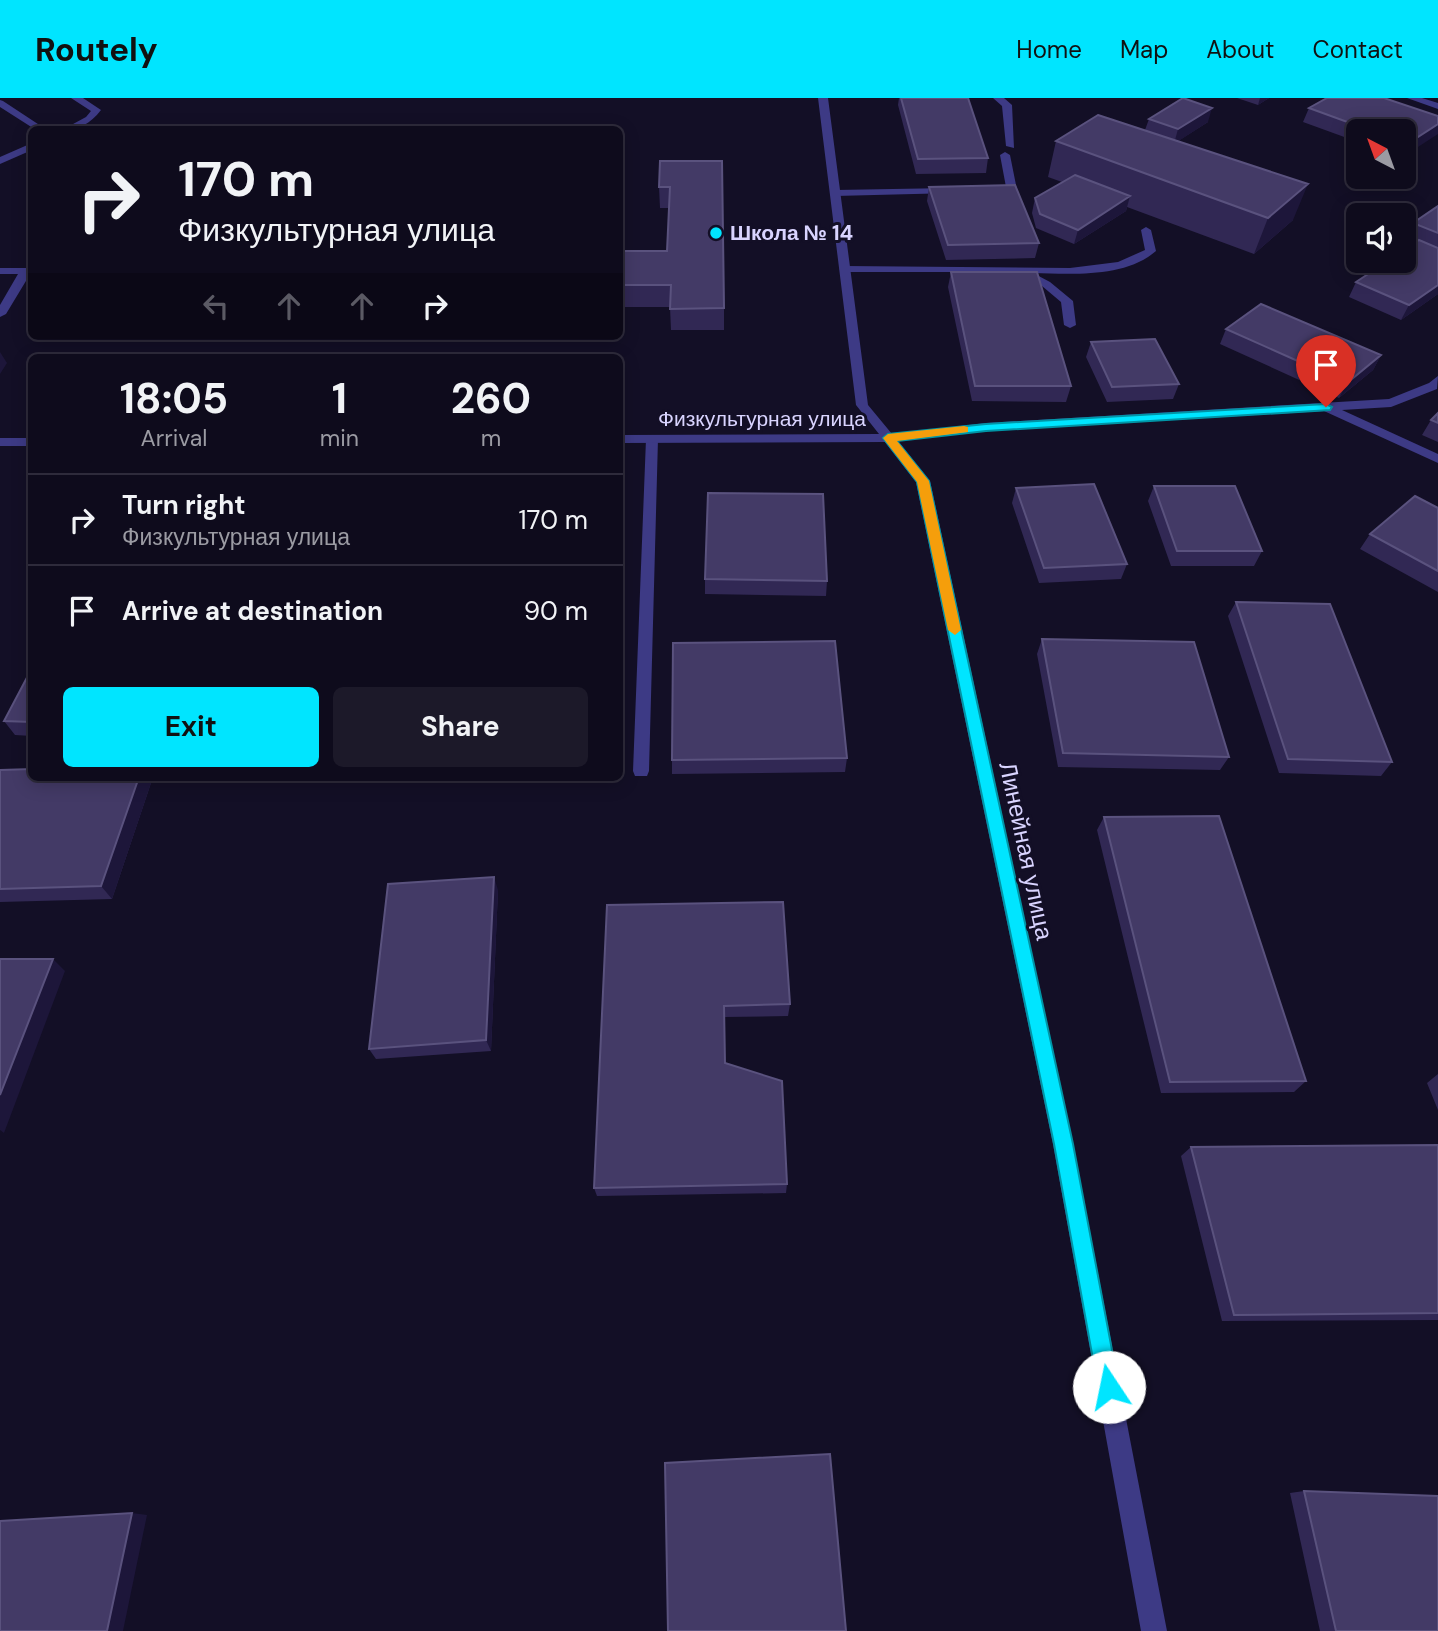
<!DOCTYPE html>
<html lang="en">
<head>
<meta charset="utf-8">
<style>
  body { margin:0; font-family:"DM Sans",sans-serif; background:#1c1929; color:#f1f3f6; height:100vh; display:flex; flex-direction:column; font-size:26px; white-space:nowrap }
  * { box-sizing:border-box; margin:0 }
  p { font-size:23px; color:#9b9ba3 }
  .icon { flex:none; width:38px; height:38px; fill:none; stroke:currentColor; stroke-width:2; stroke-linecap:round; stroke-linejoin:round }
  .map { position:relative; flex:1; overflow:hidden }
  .details { position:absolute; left:28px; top:256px; width:595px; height:427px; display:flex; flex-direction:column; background:#0e0b1c; border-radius:10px; box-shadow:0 4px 18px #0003,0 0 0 2px #2e2b3b }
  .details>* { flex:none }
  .top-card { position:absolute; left:28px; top:28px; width:595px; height:214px; border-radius:10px; box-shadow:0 4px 18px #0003,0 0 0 2px #2e2b3b; background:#0e0b1c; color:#f1f3f6; overflow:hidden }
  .needle { width:46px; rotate:319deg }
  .controls { position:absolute; left:1346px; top:21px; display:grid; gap:14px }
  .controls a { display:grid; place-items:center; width:70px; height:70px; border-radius:10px; background:#0e0b1c; box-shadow:0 4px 18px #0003,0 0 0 2px #2e2b3b; font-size:35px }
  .pin { position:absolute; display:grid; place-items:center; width:60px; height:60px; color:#fff; margin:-72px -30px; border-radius:50% 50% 50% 0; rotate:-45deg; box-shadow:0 0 7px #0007 }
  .pin .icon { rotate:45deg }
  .me { position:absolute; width:77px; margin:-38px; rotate:349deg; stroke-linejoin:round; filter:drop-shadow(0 0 5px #0008) }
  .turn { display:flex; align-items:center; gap:24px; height:147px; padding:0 35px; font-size:32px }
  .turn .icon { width:91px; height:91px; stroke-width:2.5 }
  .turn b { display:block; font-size:49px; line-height:60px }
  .lanes { display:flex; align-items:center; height:66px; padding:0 35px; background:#0003; justify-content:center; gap:35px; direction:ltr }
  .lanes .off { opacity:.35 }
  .eta { display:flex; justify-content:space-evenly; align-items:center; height:119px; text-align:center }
  .eta b { font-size:42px; font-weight:700; line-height:49px }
  .button { display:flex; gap:14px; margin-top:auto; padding:14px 35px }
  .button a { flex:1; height:80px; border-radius:10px; background:#00e5ff; color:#111; font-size:28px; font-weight:700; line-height:80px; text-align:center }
  .button a+a { background:#1c1929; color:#f1f3f6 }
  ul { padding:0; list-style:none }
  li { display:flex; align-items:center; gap:21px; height:91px; padding:0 35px; border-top:2px solid #2e2b3b }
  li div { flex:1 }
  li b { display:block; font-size:26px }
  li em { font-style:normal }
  header { display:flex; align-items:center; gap:42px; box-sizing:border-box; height:98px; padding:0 35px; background:#00e5ff; color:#111 }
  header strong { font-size:33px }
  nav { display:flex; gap:38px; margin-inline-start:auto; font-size:24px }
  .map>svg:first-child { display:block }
</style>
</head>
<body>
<header>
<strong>Routely</strong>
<nav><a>Home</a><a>Map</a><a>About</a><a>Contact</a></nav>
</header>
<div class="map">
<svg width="1438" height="1533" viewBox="0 0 1438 1533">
  <rect width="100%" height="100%" fill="#130f26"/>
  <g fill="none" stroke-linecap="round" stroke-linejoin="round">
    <path fill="#3d3a85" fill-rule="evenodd" d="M71 0H83L101 12C90 26 79 32 62 32L86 19 91 13Z
      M993 0H1004L1012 7 1014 50 1006 48 1002 8Z
      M0 2 3 3 47 32H36L0 9Z
      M32 45V52L0 66V59Z
      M1005 54 1010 57 1017 92 1012 95 988 94V90L1006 89 1000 57Z
      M950 90 954 91V95L835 98 830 95 835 92Z
      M1146 129 1151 132 1156 153C1125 180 1072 176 1033 175L1050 184 1073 203 1076 227 1070 230 1064 227 1061 204 1042 188 1015 174H845L839 171 845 168 1070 170 1118 164 1145 152 1141 132Z
      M0 170H26L32 173 6 216 0 219V207L18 176H0Z
      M652 337 658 341 649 673 647 678H635L633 673 646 341Z"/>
    <path fill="#3d3a85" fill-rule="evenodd" d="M818 0H828L868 307 892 336 986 325 1389 301 1429 285 1438 278 1437 291 1391 309 1342 312 1438 356V365L1324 313 986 333 898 343 930 383 1073 1046 1167 1533H1141L1053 1046 916 384 885 344 620 345V337L879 336 856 307Z
      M1407 0H1422L1438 5V11Z
      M0 340H32V348H0Z"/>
  </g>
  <path fill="#312854" d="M899 0H968L988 60 986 75 916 76 898 7Z
    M1237 0H1269L1258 7Z
    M1309 10 1438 18 1404 58V33H1358V44L1303 24Z
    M1149 21 1208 24 1178 43 1293 122 1254 156 1127 109 1126 113 1074 146 1036 130 1032 115 1035 100 1062 84 1048 79 1056 43 1145 32Z
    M660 63 724 210V232H671L670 209H620V153H667L669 110H660L659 89Z
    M929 89 1039 145 1035 160 946 162 927 103Z
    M1438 108V196L1401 222 1349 199 1356 184 1417 144 1405 139 1413 125Z
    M951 174 1071 288 1066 304 972 303 948 189Z
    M1226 231 1381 257 1373 272 1339 300 1220 246Z
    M1091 244 1179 286 1173 301 1107 304 1086 259Z
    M1438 315V344L1422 337 1431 322Z
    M1154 388 1262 453 1254 468H1171L1148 403Z
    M1016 390 1127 466 1121 481 1039 485 1012 405Z
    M1438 410V494L1360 451 1370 436Z
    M705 481 827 483 826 498 705 496Z
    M1236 504 1392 664 1381 678 1279 675 1228 518Z
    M1042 541 1229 659 1220 672 1058 669 1037 556Z
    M32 570V638L15 637 4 623Z
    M847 660 845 674 672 676V662Z
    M0 672 32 679H149L152 682 112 801 0 804Z
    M1104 719 1306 983 1294 994 1161 995 1097 732Z
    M498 792 491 953 376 961 369 951Z
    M607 807 790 906 788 918 724 919 725 965 787 1086 786 1095 597 1098 594 1090Z
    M1438 976V1012L1427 985Z
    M1438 1047V1222L1222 1223 1181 1058 1191 1049Z
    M1304 1393 1438 1533H1320L1290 1395Z"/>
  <path fill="#1d163a" d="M1260 0H1269L1258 7Z
    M1212 10 1208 24 1174 46 1178 31Z
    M1438 26V36L1404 58V53L1407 46Z
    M1308 86 1293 122 1254 156 1268 120Z
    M1130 98 1126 113 1074 146 1078 132Z
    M1438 187V196L1401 222 1409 207Z
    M0 254 7 265 0 276Z
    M1381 257 1373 272 1339 300 1347 285Z
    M139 679H149L152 682 112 801 101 788Z
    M494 779 498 792 491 953 486 942Z
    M53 861 65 873 4 1035 0 1032V997Z
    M132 1415 147 1417 123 1533H107Z"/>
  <path fill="#433a66" stroke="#5a527e" stroke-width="2" d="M901 0H968L988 60 918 61Z
    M1183 0 1212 10 1178 31 1149 21Z
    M1327 0H1384L1438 18V26L1407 46 1404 44V33H1372L1309 10Z
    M1098 17 1308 86 1268 120 1056 43Z
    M660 63H722L724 210 670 211 671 187H620V153H667L670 89H659Z
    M1075 77 1130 98 1078 132 1040 116 1035 100Z
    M1015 87 1039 145 948 147 929 89Z
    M1438 108V135L1413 125Z
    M1419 142 1438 150V187L1409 207 1356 184 1388 163H1404V152Z
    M951 174H1037L1071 288H975Z
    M1261 206 1381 257 1347 285 1226 231Z
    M1155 241 1179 286 1112 289 1091 244Z
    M1438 315V325L1431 322Z
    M1094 386 1127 466 1044 470 1016 390Z
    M1154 388H1235L1262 453H1177Z
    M708 395 823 396 827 483 705 481Z
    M1415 398 1438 410V473L1370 436Z
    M1236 504 1330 506 1392 664 1288 661Z
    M1042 541 1194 544 1229 659 1063 655Z
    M835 543 847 660 672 662 673 545Z
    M32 570V624L4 623Z
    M32 671V679H139L101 788 0 791V672Z
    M1219 718 1306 983 1170 984 1104 719Z
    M494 779 486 942 369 951 388 786Z
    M783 804 790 906 724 908 725 965 782 983 787 1086 594 1090 607 807Z
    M0 861H53L0 997Z
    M1438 1047V1215L1234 1217 1191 1049Z
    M830 1356 846 1533H668L665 1365Z
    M1304 1393 1438 1398V1533H1336Z
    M132 1415 107 1533H0V1423Z"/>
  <path fill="#00e5ff" stroke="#0095a6" stroke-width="2" d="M1326 306 1332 309 1330 312 986 333 897 343 929 383 1073 1046 1119 1289 1116 1297 1109 1300 1101 1297 1098 1289 1054 1046 917 384 883 340 888 336 986 326Z"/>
  <path fill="#f59e0b" d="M964 328 968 329V334L897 343 929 383 961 532 955 537 948 532 917 384 883 340 888 336Z"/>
  <circle fill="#00e5ff" stroke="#130f26" stroke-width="2.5" cx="716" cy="135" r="7"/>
  <g text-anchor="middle" stroke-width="6" stroke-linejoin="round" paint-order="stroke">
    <g font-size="21" font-weight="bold" fill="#d9d4ff" stroke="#130f26" text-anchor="start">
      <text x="730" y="142">Школа № 14</text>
    </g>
    <g font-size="21" fill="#d9d4ff" stroke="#130f26">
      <text x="762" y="328">Физкультурная улица</text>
    </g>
    <g font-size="24" fill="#d9d4ff" stroke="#130f26">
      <text transform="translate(1026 753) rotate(78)" y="8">Линейная улица</text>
    </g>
  </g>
</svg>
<div class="controls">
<a><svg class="needle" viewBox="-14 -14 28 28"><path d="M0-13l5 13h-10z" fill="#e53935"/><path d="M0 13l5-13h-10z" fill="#9b9ba3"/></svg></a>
<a><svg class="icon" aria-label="sound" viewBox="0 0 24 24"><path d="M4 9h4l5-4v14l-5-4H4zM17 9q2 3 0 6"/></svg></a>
</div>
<div class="pin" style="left:1326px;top:309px;background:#d93025"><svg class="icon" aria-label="arrive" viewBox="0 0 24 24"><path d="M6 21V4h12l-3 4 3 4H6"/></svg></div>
<svg class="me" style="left:1109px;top:1289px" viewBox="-20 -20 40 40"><circle r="19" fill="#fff"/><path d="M0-13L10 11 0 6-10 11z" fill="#00e5ff"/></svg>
<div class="top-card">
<div class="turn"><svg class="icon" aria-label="right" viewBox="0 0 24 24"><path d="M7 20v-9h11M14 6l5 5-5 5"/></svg><div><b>170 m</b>Физкультурная улица</div></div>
<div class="lanes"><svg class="icon off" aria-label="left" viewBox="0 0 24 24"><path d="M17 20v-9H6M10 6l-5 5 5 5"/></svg><svg class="icon off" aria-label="ahead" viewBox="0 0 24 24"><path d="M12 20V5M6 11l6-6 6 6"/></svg><svg class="icon off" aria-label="ahead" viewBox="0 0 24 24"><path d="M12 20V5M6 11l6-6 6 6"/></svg><svg class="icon" aria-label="right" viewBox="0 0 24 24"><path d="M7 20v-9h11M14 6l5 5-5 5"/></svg></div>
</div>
<section class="details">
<div class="eta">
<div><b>18:05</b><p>Arrival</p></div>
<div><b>1</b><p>min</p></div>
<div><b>260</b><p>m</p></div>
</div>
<ul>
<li><svg class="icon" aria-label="right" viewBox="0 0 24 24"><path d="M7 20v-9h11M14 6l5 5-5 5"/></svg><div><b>Turn right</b><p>Физкультурная улица</p></div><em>170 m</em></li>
<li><svg class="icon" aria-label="arrive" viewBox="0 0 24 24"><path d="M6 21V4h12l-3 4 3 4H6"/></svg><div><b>Arrive at destination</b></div><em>90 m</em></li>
</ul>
<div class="button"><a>Exit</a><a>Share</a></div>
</section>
</div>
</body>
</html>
